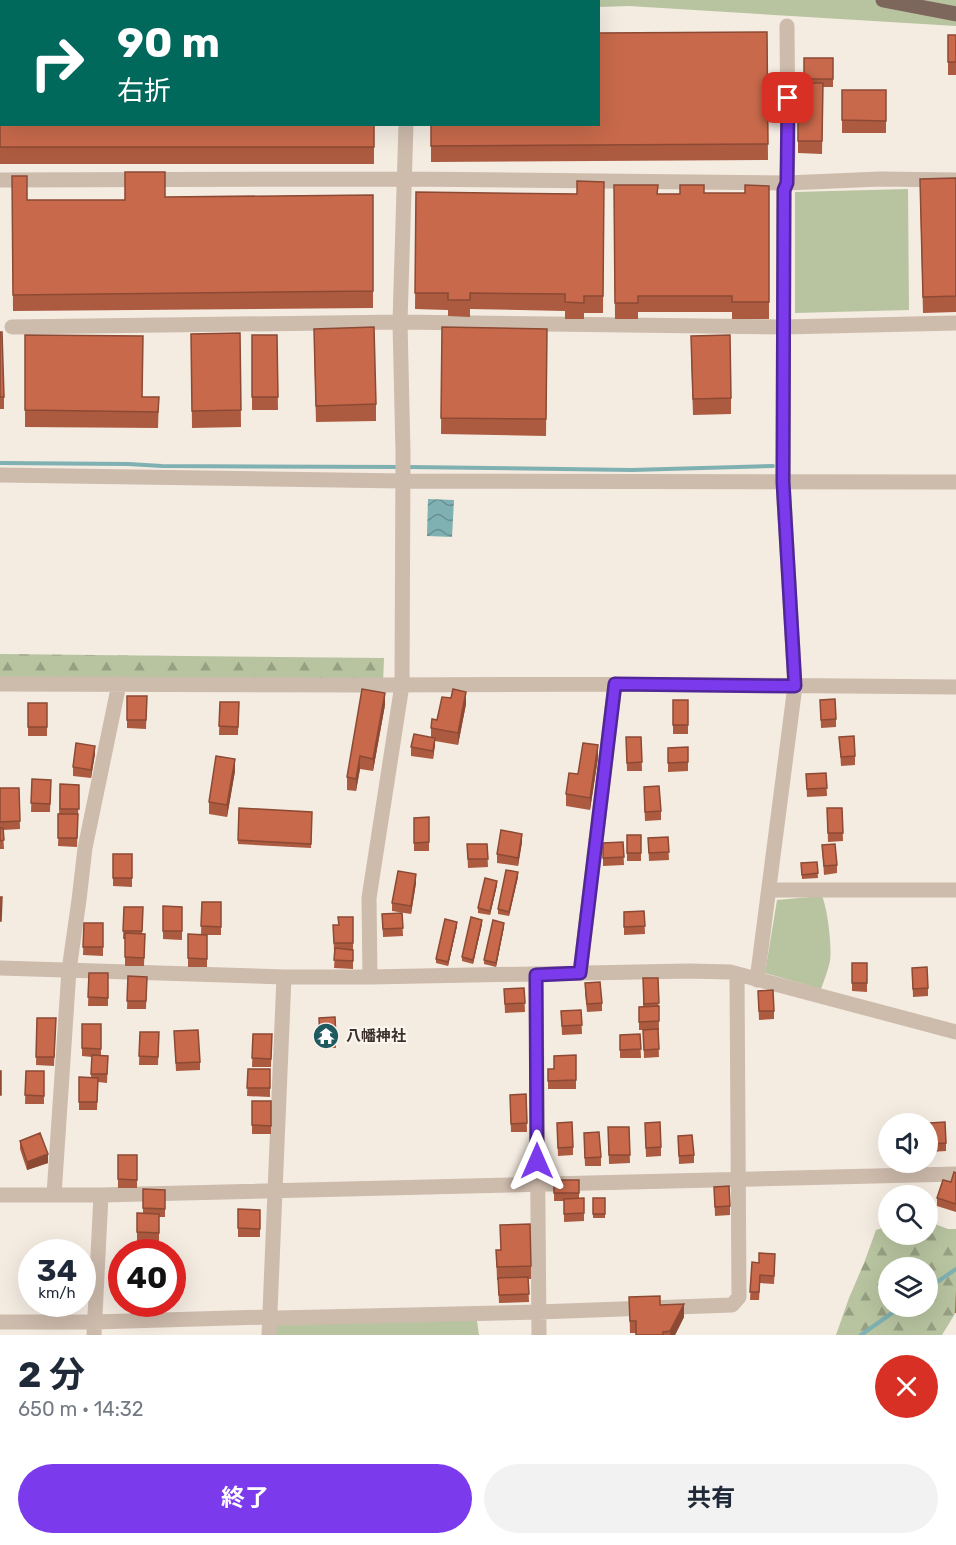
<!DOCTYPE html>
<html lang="ja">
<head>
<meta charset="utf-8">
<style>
  body { margin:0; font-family:Rubik,"Noto Sans JP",sans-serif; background:#f2f2f3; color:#1f2937; height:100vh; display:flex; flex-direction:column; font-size:22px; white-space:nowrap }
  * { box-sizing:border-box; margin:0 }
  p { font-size:20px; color:#747a83 }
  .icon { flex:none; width:33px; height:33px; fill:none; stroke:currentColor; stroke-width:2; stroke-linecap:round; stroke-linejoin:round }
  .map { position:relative; height:1335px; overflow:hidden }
  .drawer { display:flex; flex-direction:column; background:#fff; flex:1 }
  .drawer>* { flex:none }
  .banner { position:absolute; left:0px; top:0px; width:600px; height:126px; box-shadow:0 6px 24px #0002; background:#00695c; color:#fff; overflow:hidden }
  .fabs { position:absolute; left:878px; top:1113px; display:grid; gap:12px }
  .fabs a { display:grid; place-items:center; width:60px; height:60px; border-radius:50%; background:#fff; box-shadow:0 6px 24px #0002; font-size:30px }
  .speed { position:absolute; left:18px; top:1239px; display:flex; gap:12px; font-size:30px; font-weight:700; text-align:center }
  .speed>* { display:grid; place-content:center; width:78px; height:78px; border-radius:50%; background:#fff; box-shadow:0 6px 24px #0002; line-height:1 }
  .speed small { font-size:15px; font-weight:400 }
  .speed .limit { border:9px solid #d22; background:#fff; color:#111 }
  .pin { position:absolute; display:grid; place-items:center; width:51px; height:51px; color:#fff; margin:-26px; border-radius:12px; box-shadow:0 3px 9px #0006 }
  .me { position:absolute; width:66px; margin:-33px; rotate:0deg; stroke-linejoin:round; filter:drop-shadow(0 0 4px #0008) }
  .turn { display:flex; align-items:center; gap:21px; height:126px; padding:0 18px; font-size:27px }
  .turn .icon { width:78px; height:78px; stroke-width:2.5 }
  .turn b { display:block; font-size:42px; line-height:51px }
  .round { display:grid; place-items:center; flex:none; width:63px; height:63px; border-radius:32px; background:#f2f2f3 }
  .summary { display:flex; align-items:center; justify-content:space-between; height:102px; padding:0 18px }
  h1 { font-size:36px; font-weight:700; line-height:45px }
  .primary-button { display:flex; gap:12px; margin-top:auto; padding:12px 18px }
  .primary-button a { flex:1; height:69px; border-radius:36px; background:#7c3aed; color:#fff; font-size:24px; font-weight:700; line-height:69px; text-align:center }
  .primary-button a+a { background:#f2f2f3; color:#1f2937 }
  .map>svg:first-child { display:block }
</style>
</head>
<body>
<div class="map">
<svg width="956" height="1335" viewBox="0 0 956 1335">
  <defs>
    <pattern id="forest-firs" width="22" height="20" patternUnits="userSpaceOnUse" patternTransform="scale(1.5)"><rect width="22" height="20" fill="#b8c4a0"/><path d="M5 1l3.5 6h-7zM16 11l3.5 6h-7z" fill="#97a083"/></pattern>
    <pattern id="water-waves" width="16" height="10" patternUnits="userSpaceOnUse" patternTransform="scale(1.5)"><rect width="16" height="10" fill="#7fb0b2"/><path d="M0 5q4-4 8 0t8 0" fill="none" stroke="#699091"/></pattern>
  </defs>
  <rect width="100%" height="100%" fill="#f4ebe1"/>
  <path fill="#b8c4a0" d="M0 0H956V26L629 6 599 7 598 2H2L1 26H0Z
    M908 189 909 310 795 313V192Z
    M822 896C828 910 832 947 830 961 828 971 824 980 821 989L765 973 777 900Z
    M476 1314 479 1335H269V1317Z"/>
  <path fill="url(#forest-firs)" fill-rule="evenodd" d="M0 654 384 658 383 685 0 684Z
    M927 1221 948 1229H956V1312L942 1335H836L849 1298 864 1263 876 1230 888 1226V1234H927ZM888 1268H927V1306H888Z"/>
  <path fill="url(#water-waves)" d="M428 499 454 500 452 537 427 536Z"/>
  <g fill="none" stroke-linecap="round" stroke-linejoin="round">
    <path stroke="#7fb0b2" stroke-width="4" d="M0 463 128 464 162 466 401 467
      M408 467 632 470 773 466
      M927 1289 956 1269
      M861 1335 902 1306"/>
    <path stroke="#cdbbac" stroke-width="15" d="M97 2 105 0
      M0 21 2 20
      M0 180 404 179 787 183 880 179 956 180
      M12 327 400 322 784 327 956 323
      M0 475 403 481 956 482
      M0 684 383 685 615 684 956 687
      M770 890H956
      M0 968 284 977H370L689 971 730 972 956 1032
      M580 973 615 684
      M536 975 539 1335
      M370 977 369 898 402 685 403 453 400 322 406 124
      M757 980 795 686 783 481 784 190 787 183 788 146 787 26
      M0 1195H101L956 1174
      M54 1195 69 970 79 900 85 848 119 684
      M0 1322H94L269 1317 278 1318 538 1312 732 1305 739 1297 737 974
      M94 1335 101 1195
      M269 1335 284 977"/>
    <path stroke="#7d675c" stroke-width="15" d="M883 0 956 14"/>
  </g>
  <path fill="#ac5a40" d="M767 32 768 160 431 162V124Z
    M948 35H956V75H948Z
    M0 39 374 124V164H0Z
    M804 58H833V87H823L822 154 798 153V83H804Z
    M842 90H886V133H842Z
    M12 176 27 200H125L165 197 373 195V308L13 311Z
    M956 178V312L923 313 920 195Z
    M604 182 603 313H584V319H565V311L470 309V317L448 316V310L415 309 416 192 577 194Z
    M614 185 658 194 745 193 769 186V319H732V312H638V319H615Z
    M442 327 547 329 546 436 441 434Z
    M0 332 4 397V409H0Z
    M240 333 241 427 192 428 191 334Z
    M25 335 142 397H159L158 428 25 427Z
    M252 335H277L278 410H252Z
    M314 345 376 404V421L316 422Z
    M691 353 731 398V414L693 415Z
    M127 696H147L146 729 127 728Z
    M673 700H688V734H673Z
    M820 700 836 719V727L821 728Z
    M220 702H239L238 735H219Z
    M28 703H47V736H28Z
    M466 704 458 745 435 741 433 759 411 756V747L431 737V728L437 720Z
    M385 705 373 771 360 769 356 791 347 790V777Z
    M626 737H641L642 771H627Z
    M839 737 855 756V765L841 766Z
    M688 747V771L668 772V748Z
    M95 754 91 778 73 776V767Z
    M598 758 590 810 566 806V794Z
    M235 771 227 817 209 814V802Z
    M826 773 827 796 807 797 806 774Z
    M32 779 51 780 50 812H31Z
    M60 784 79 785 77 847 58 846Z
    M0 788H19L20 829 3 830 4 849H0Z
    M644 795 661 811V820L645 821Z
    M239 808 312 812 311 848 238 844Z
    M827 808H842L843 841 828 842Z
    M429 817V851H414V818Z
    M627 835H641V861H627Z
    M668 837 669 860 649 861 648 838Z
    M522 842 518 866 497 863V854Z
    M623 842 624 865 603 866V843Z
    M467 844H487L488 867 468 868Z
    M822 845 837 865V873L824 875Z
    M113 854H132V887L113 886Z
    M817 862 818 878 802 879 801 863Z
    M518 877 509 916 498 914V909Z
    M416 883 411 914 392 911V903Z
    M497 885 490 915 478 913V908Z
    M202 902H221V935H207V967H188V934H201Z
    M163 906 182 907V940L163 939Z
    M124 907H143L142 934H145L144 966H125V939H123Z
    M644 911 645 934 624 935V912Z
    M402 913 403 936 383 937 382 914Z
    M353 917V969L334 968 335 952H334L333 925H339Z
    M84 923H103V956L83 955Z
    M482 924 473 964 462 961V957Z
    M457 926 448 966 436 963V959Z
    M504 927 496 967 484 964V960Z
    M852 963H867V992L852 991Z
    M912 968 928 988V996L913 997Z
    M89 973H108V1006H88Z
    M128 976 147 977 146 1009H127Z
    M643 978H658L659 1030H658L659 1057 644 1058 643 1030H639V1007H643Z
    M524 988 525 1012 505 1013 504 989Z
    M758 991 774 1011V1019L759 1020Z
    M585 992 602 1003V1011L587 1012Z
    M581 1010 582 1034 562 1035 561 1011Z
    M335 1017 336 1048H320L319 1018Z
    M37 1018H56L54 1066 36 1065Z
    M82 1024H101V1055L108 1056 107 1083 98 1082 97 1110H79V1077L91 1078 92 1057 82 1056Z
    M174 1031 200 1062V1070L176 1071Z
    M140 1032H159L158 1065H139Z
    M253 1034H272L271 1067H252Z
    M640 1034 641 1058H620V1035Z
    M576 1055V1089H548V1069H554Z
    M248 1069H270V1097L247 1096Z
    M26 1071H44V1104H25Z
    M526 1094 527 1132H511L510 1095Z
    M252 1101H271V1134H252Z
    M557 1123 573 1147V1155L558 1156Z
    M645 1123 661 1147V1156L646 1157Z
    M930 1123 946 1143V1151L931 1152Z
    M608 1127H629L630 1163 609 1164Z
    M678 1136 694 1155V1163L679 1164Z
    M20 1141 48 1163 27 1170 20 1149Z
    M584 1141 601 1157V1166H585Z
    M118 1155H137V1188H118Z
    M956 1173V1212L937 1206V1198L951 1182Z
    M554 1180H579V1198H584V1221L564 1222V1201H554Z
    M714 1187 730 1206V1215L715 1216Z
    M143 1189 165 1190V1217H159V1241H137V1232L143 1214Z
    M593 1198H605V1218H593Z
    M238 1209 260 1210V1237H238Z
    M496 1250 531 1266V1279H528L529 1302 499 1303 498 1280H497Z
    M752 1262 775 1263 774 1284 760 1283 759 1300H750Z
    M956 1290V1313H955Z
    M629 1297 660 1305 684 1317 675 1335H636V1333H630Z"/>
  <path fill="#8c4a34" d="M466 692V704L458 745V733Z
    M385 693V705L373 771V759Z
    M435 738V746L433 759V751Z
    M598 745V758L590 810V798Z
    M95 746V754L91 778V770Z
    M360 756V769L356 791V779Z
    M235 759V771L227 817V805Z
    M522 834V842L518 866V858Z
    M518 872V877L509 916V912Z
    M416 874V883L411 914V906Z
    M497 881V885L490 915V911Z
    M482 920V924L473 964V960Z
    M457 922V926L448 966V962Z
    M504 923V927L496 967V963Z
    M48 1154V1163L27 1170V1162Z
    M684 1304V1317L675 1335H670V1331Z"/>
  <path fill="#c8694b" stroke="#8c4a34" stroke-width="1.5" d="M767 32 768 144 431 146V124H598V33Z
    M948 35H956V62H948Z
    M0 39H2V124H374V147H0Z
    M804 58H833V79H804Z
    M798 83H823L822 141H798Z
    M842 90H886V121L842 120Z
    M125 172H165V197L373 195V291L13 295 12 176H27V200H125Z
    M956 178V296L923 297 920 179Z
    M577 181 604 182 603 296H584V303L565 302V294L470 293V300H448V293H415L416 192 577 194Z
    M614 185H658L657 194H680V185H704V193H745V185L769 186V302H732V296H638V303H615Z
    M374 327 376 404 316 406 314 329Z
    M442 327 547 329 546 419 441 418Z
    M0 332H2L4 397H0Z
    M240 333 241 410 192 411 191 334Z
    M25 335 143 336 142 397H159L158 412 25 410Z
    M252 335H277L278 397H252Z
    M730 335 731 398 693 399 691 336Z
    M362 689 385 693 373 759 360 756 356 779 347 777Z
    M453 689 466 692 458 733 431 728 432 719 437 720 442 697 451 698Z
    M127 696H147L146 720H127Z
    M835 699 836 719 821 720 820 700Z
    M673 700H688V725H673Z
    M220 702H239L238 727 219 726Z
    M28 703H47V727H28Z
    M414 734 435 738 433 751 411 747Z
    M854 736 855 756 841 757 839 737Z
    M626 737H641L642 762 627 763Z
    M76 743 95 746 91 770 73 767Z
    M583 743 598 745 590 798 566 794 569 773 578 774Z
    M688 747V762L668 763V748Z
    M216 756 235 759 227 805 209 802Z
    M826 773 827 788 807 789 806 774Z
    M32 779 51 780 50 804 31 803Z
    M60 784 79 785V809H60Z
    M659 786 661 811 645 812 644 787Z
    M0 788H19L20 821 0 822Z
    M239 808 312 812 311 844 238 840Z
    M827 808H842L843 833H828Z
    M58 814H78L77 838H58Z
    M429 817V842L414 843V818Z
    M0 828H3L4 840 0 841Z
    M501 830 522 834 518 858 497 854Z
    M627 835H641V853H627Z
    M668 837 669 852 649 853 648 838Z
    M623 842 624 857 603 858V843Z
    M467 844H487L488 859H468Z
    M835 844 837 865 824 866 822 845Z
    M113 854H132V878H113Z
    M817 862 818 873 802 875 801 863Z
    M506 870 518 872 509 912 498 909Z
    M398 871 416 874 411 906 392 903Z
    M485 878 497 881 490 911 478 908Z
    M0 897H2L1 921H0Z
    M202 902H221V927L201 926Z
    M163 906 182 907V931H163Z
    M124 907H143L142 931H123Z
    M644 911 645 926 624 927V912Z
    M402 913 403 928 383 929 382 914Z
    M338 917H353V943H334L333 925H339Z
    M471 917 482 920 473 960 462 957Z
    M445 919 457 922 448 962 436 959Z
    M493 920 504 923 496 963 484 960Z
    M84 923H103V947H83Z
    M125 933 145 934 144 958 125 957Z
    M188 934 207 935V959L188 958Z
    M335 948 353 950V961L334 960Z
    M852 963H867V983H852Z
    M927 967 928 988 913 989 912 968Z
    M89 973H108V998L88 997Z
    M128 976 147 977 146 1001H127Z
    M643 978H658L659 1003 644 1004Z
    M600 982 602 1003 587 1004 585 983Z
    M524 988 525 1003 505 1004 504 989Z
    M773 990 774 1011H759L758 991Z
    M659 1006V1021L639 1022V1007Z
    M581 1010 582 1025 562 1026 561 1011Z
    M335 1017 336 1039 320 1040 319 1018Z
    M37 1018H56L54 1057H36Z
    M82 1024H101V1049L82 1048Z
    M658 1029 659 1049 644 1050 643 1030Z
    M198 1030 200 1062 176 1063 174 1031Z
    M140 1032H159L158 1057 139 1056Z
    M253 1034H272L271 1059 252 1058Z
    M640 1034 641 1049 620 1050V1035Z
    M92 1055 108 1056 107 1074H91Z
    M576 1055V1080L548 1081V1069H554V1056Z
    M248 1069H270V1088H247Z
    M0 1071H1V1095H0Z
    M26 1071H44V1096L25 1095Z
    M79 1077 98 1078 97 1102H79Z
    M526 1094 527 1123 511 1124 510 1095Z
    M252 1101H271V1126L252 1125Z
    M572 1122 573 1147 558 1148 557 1123Z
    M660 1122 661 1147 646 1148 645 1123Z
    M945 1122 946 1143 931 1144 930 1123Z
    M608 1127H629L630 1155H609Z
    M599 1132 601 1157 585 1158 584 1133Z
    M40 1133 48 1154 27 1162 20 1141Z
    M692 1135 694 1155 679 1156 678 1136Z
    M118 1155H137V1180L118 1179Z
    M954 1172 956 1173V1204L937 1198 943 1180 951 1182Z
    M554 1180H579V1193H554Z
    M729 1186 730 1206 715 1207 714 1187Z
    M143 1189 165 1190V1209L143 1208Z
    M584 1198V1213L564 1214V1199Z
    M593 1198H605V1214H593Z
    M238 1209 260 1210V1229L238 1228Z
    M137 1213 159 1214V1233L137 1232Z
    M530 1224 531 1266 497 1267 496 1250H501L500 1225Z
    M759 1253 775 1254 774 1276 760 1275 759 1292H750L752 1262 759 1263Z
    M528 1277 529 1294 499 1295 498 1278Z
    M660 1296V1305L684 1304 670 1331 663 1332V1335H636V1321H630L629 1297Z"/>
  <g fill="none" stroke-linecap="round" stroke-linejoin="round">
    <g stroke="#51269a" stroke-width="15">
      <path id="route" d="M537 1161 536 975 580 973 615 684 795 686 783 482 784 190 787 183 788 98"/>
    </g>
    <use href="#route" stroke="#7c3aed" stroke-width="10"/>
  </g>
  <defs>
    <g id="temple-disc" transform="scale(1.35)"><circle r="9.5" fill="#1f5a5e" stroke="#fbf5ee"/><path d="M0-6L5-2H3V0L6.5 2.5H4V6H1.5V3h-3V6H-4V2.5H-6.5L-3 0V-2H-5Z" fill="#fff"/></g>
  </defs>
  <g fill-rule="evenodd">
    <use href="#temple-disc" x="326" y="1036"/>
  </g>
  <g text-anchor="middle" stroke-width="4.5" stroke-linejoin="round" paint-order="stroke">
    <g font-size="15" font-weight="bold" fill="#3b302b" stroke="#fbf5ee" text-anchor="start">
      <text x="346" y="1041">八幡神社</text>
    </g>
  </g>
</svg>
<div class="fabs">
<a><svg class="icon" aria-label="sound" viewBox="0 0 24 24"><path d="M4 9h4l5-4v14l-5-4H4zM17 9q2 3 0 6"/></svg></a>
<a><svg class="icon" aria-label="search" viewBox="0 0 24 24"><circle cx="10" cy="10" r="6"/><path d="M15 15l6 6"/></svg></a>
<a><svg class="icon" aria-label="layers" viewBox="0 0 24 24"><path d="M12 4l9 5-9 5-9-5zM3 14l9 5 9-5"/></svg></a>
</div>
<div class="speed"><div>34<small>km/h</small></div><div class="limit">40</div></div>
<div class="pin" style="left:788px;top:98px;background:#d93025"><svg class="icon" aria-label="arrive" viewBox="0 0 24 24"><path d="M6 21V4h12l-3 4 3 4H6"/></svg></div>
<svg class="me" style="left:537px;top:1161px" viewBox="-20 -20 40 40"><path d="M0-17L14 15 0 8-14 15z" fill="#7c3aed" stroke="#fff" stroke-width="4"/></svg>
<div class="banner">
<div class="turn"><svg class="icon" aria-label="right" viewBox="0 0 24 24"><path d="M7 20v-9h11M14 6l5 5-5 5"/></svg><div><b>90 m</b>右折</div></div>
</div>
</div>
<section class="drawer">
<div class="summary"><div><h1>2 分</h1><p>650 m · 14:32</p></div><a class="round" style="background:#d93025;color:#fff"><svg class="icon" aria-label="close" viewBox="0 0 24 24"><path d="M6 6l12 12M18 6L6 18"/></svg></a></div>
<div class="primary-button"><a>終了</a><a>共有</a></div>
</section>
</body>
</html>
